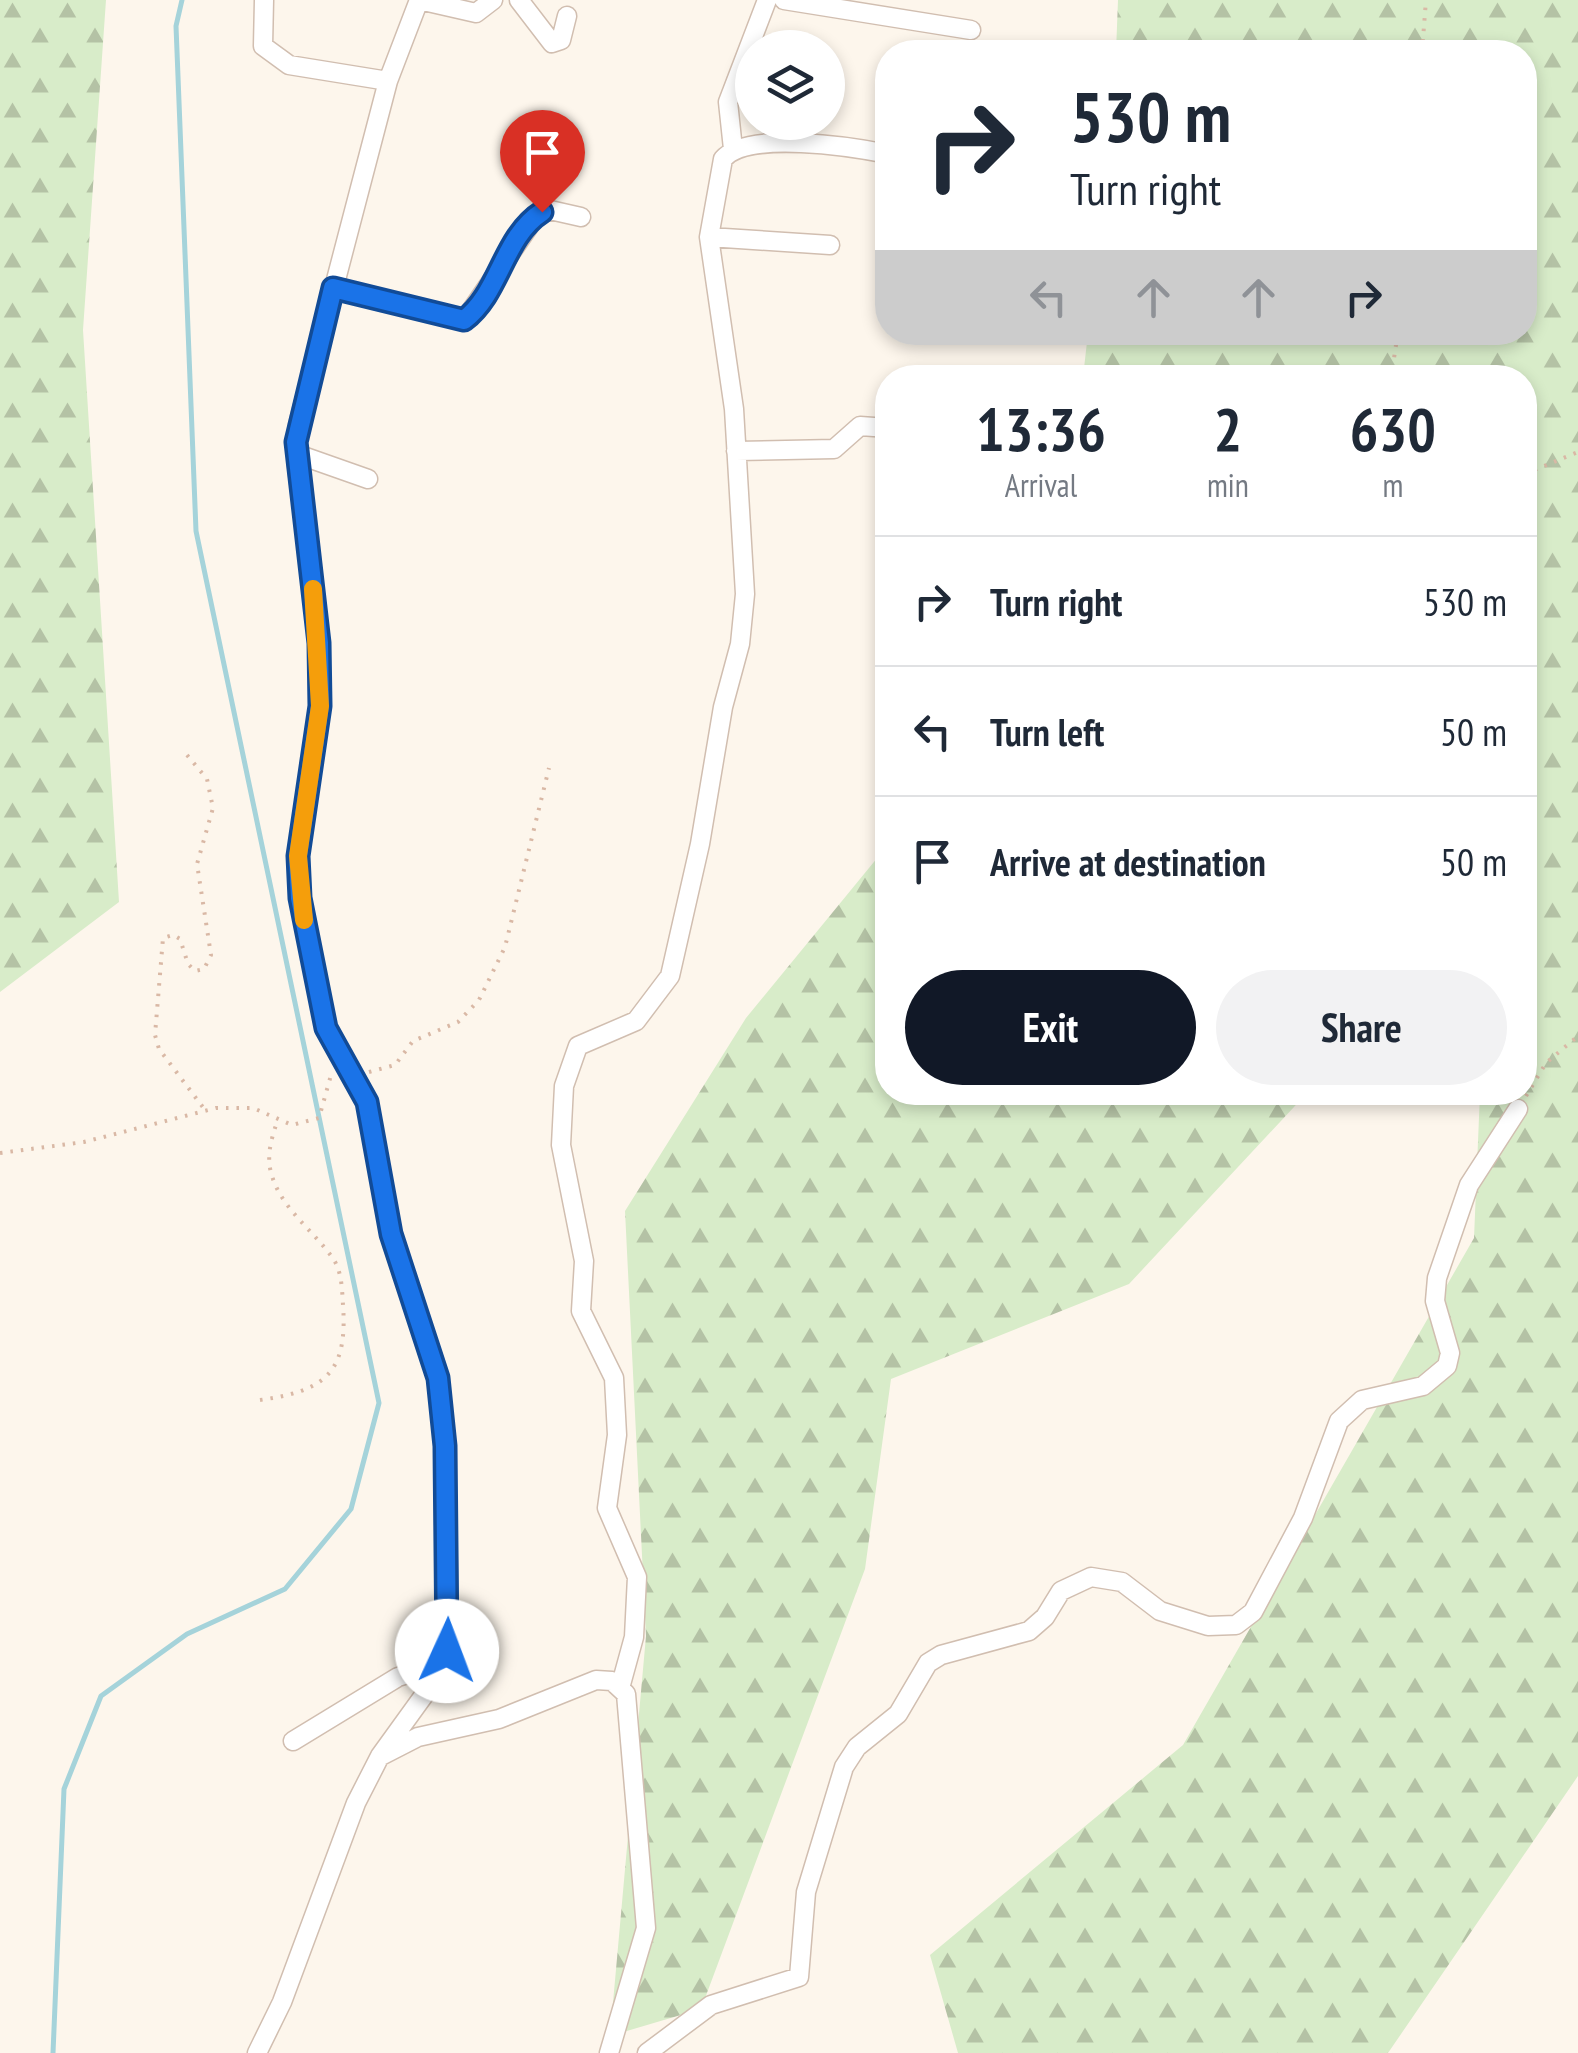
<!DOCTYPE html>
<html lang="en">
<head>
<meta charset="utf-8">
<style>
  body { margin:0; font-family:"PT Sans Narrow",sans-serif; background:#f2f2f3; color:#1f2937; height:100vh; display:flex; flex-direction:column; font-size:38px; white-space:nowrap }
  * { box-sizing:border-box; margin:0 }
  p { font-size:32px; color:#747a83 }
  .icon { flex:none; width:55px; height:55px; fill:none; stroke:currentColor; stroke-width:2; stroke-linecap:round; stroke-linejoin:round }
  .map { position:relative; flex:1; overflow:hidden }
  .side { position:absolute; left:875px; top:365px; width:662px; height:740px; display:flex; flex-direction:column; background:#fff; border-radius:40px; box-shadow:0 5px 15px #0003 }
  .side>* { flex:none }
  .top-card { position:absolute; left:875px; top:40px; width:662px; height:305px; border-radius:40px; box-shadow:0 5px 15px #0003; background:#fff; color:#1f2937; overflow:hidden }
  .tools { position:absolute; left:735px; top:30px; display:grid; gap:20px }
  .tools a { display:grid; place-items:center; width:110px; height:110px; border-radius:50%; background:#fff; box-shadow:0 5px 15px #0003; font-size:50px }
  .pin { position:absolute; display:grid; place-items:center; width:85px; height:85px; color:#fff; margin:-102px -42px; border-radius:50% 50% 50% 0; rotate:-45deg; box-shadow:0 0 10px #0007 }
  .pin .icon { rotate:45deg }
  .me { position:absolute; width:110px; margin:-55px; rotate:2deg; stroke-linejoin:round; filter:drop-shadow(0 0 8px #0008) }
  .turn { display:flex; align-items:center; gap:35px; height:210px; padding:0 30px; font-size:45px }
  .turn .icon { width:130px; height:130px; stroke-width:2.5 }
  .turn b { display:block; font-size:70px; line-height:85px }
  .lanes { display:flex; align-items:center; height:95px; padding:0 30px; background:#0003; justify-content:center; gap:50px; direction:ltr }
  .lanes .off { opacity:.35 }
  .eta { display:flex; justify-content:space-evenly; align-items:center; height:170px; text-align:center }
  .eta b { font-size:60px; font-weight:800; line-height:70px }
  .cta { display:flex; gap:20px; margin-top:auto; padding:20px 30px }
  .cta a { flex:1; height:115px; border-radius:60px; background:#111827; color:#fff; font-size:40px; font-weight:800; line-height:115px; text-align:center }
  .cta a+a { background:#f2f2f3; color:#1f2937 }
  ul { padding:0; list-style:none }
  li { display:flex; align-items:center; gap:30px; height:130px; padding:0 30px; border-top:2px solid #e0e1e3 }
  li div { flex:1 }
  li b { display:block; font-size:38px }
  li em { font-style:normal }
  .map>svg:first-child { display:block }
</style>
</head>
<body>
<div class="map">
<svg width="1578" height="2053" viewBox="0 0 1578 2053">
  <defs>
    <pattern id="forest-firs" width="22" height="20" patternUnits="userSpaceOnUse" patternTransform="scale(2.5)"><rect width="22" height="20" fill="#d8ecc9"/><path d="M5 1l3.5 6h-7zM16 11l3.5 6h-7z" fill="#b4c2a5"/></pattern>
  </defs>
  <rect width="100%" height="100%" fill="#fdf6ec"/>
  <path fill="url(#forest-firs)" d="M0 0H106L83 330 119 902 0 992Z
    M1118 0H1578V1776L1388 2053H958L930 1955 1183 1745 1474 1238 1480 1093 1525 1092V378L1083 377 1088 333 1525 332V52H1116Z
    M887 846 888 1092 1307 1093 1129 1284 891 1379 865 1569 701 2009 610 2036 646 1636 625 1211 746 1018Z"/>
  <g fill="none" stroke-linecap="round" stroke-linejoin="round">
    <path stroke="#a5d3da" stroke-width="5" d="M53 2053 64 1789 101 1696 187 1634 285 1589 351 1509 379 1403 196 531 176 26 182 0"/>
    <g stroke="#d1beb0" stroke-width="21">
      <path id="minor" d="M264 0 263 46 289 65 388 81
        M419 0 476 13 493 0
        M519 0 552 43 561 40 567 16
        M784 0 971 30
        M733 149 728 102 767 0
        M709 237 830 245
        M333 288 464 321 536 216 550 210 581 217
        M736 451 834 449 860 426 888 428
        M297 454 368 479
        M620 1688 634 1637 637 1577 607 1508 617 1435 614 1378 581 1311 584 1261 561 1145 564 1086 578 1046 636 1021 670 976 700 844 723 707 740 644 745 594 734 409 709 237 723 159C747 130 853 147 888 154
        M293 1741 398 1677 443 1663
        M381 1756 418 1737 499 1719 596 1680 612 1681 626 1694 646 1928 609 2053
        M257 2053 282 2002 356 1803 380 1756 440 1673 449 1621 445 1447 438 1378 391 1234 367 1102 326 1027 300 898 298 856 320 706 319 643 297 465 298 425 388 81 419 0
        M647 2053 711 2005 799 1977 806 1892 844 1767 857 1747 898 1714 928 1663 941 1655 1029 1631 1045 1617 1061 1591 1091 1577 1122 1582 1160 1611 1208 1626 1236 1625 1253 1612 1303 1518 1339 1421 1362 1400 1423 1386 1447 1366 1450 1353 1435 1301 1437 1278 1469 1185 1518 1109"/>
    </g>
    <path stroke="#d9b8a5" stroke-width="4" stroke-dasharray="2.5 8" stroke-linecap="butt" d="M1422 52 1426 0
      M1391 378 1398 332
      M1525 474 1578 452
      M187 755 207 779 213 808 197 864 211 955 204 969 195 971 188 964 180 939 173 935 163 938 155 1035 159 1049 205 1110
      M369 1072 395 1065 413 1041 458 1022 479 1000 505 947 549 768
      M1526 1096 1546 1063 1578 1036
      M0 1153 84 1142 216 1108H253L292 1125 319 1118 331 1075
      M260 1400C324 1391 348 1374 343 1305 342 1290 342 1273 334 1260 316 1233 284 1211 273 1179 265 1158 271 1140 278 1119"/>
    <use href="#minor" stroke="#fff" stroke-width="18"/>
  </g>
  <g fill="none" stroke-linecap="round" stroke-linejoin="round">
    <g stroke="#114b97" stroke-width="25">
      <path id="route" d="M447 1651 445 1446 438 1378 391 1234 367 1102 326 1028 300 898 298 856 320 706 319 643 296 442 333 288 464 320C500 293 503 237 542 212"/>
    </g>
    <use href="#route" stroke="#1a73e8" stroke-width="18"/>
    <path stroke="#f59e0b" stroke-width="18" d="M304 920 298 856 320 706 313 589"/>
  </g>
</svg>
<div class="tools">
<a><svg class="icon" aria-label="layers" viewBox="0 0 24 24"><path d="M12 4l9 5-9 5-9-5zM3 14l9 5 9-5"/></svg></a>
</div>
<div class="pin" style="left:542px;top:212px;background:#d93025"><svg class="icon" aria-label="arrive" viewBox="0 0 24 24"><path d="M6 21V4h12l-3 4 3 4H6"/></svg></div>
<svg class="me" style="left:447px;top:1651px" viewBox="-20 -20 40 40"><circle r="19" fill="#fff"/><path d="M0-13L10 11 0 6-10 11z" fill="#1a73e8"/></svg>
<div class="top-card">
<div class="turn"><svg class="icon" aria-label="right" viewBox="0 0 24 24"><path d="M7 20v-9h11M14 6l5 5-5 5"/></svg><div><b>530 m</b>Turn right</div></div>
<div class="lanes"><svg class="icon off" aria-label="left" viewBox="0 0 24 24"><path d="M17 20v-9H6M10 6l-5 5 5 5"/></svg><svg class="icon off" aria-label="ahead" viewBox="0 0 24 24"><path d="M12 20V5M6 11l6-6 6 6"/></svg><svg class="icon off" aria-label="ahead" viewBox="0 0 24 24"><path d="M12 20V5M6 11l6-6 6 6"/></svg><svg class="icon" aria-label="right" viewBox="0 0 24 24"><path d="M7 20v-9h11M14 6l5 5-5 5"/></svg></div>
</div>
<section class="side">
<div class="eta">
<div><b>13:36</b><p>Arrival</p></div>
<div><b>2</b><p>min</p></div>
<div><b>630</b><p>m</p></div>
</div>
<ul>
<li><svg class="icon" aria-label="right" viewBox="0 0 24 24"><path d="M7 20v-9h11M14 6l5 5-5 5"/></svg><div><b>Turn right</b></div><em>530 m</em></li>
<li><svg class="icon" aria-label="left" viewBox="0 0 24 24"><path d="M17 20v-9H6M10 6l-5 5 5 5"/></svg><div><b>Turn left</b></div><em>50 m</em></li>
<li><svg class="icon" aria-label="arrive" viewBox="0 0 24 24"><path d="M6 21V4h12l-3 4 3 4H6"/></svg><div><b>Arrive at destination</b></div><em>50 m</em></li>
</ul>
<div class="cta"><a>Exit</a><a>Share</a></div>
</section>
</div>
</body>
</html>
